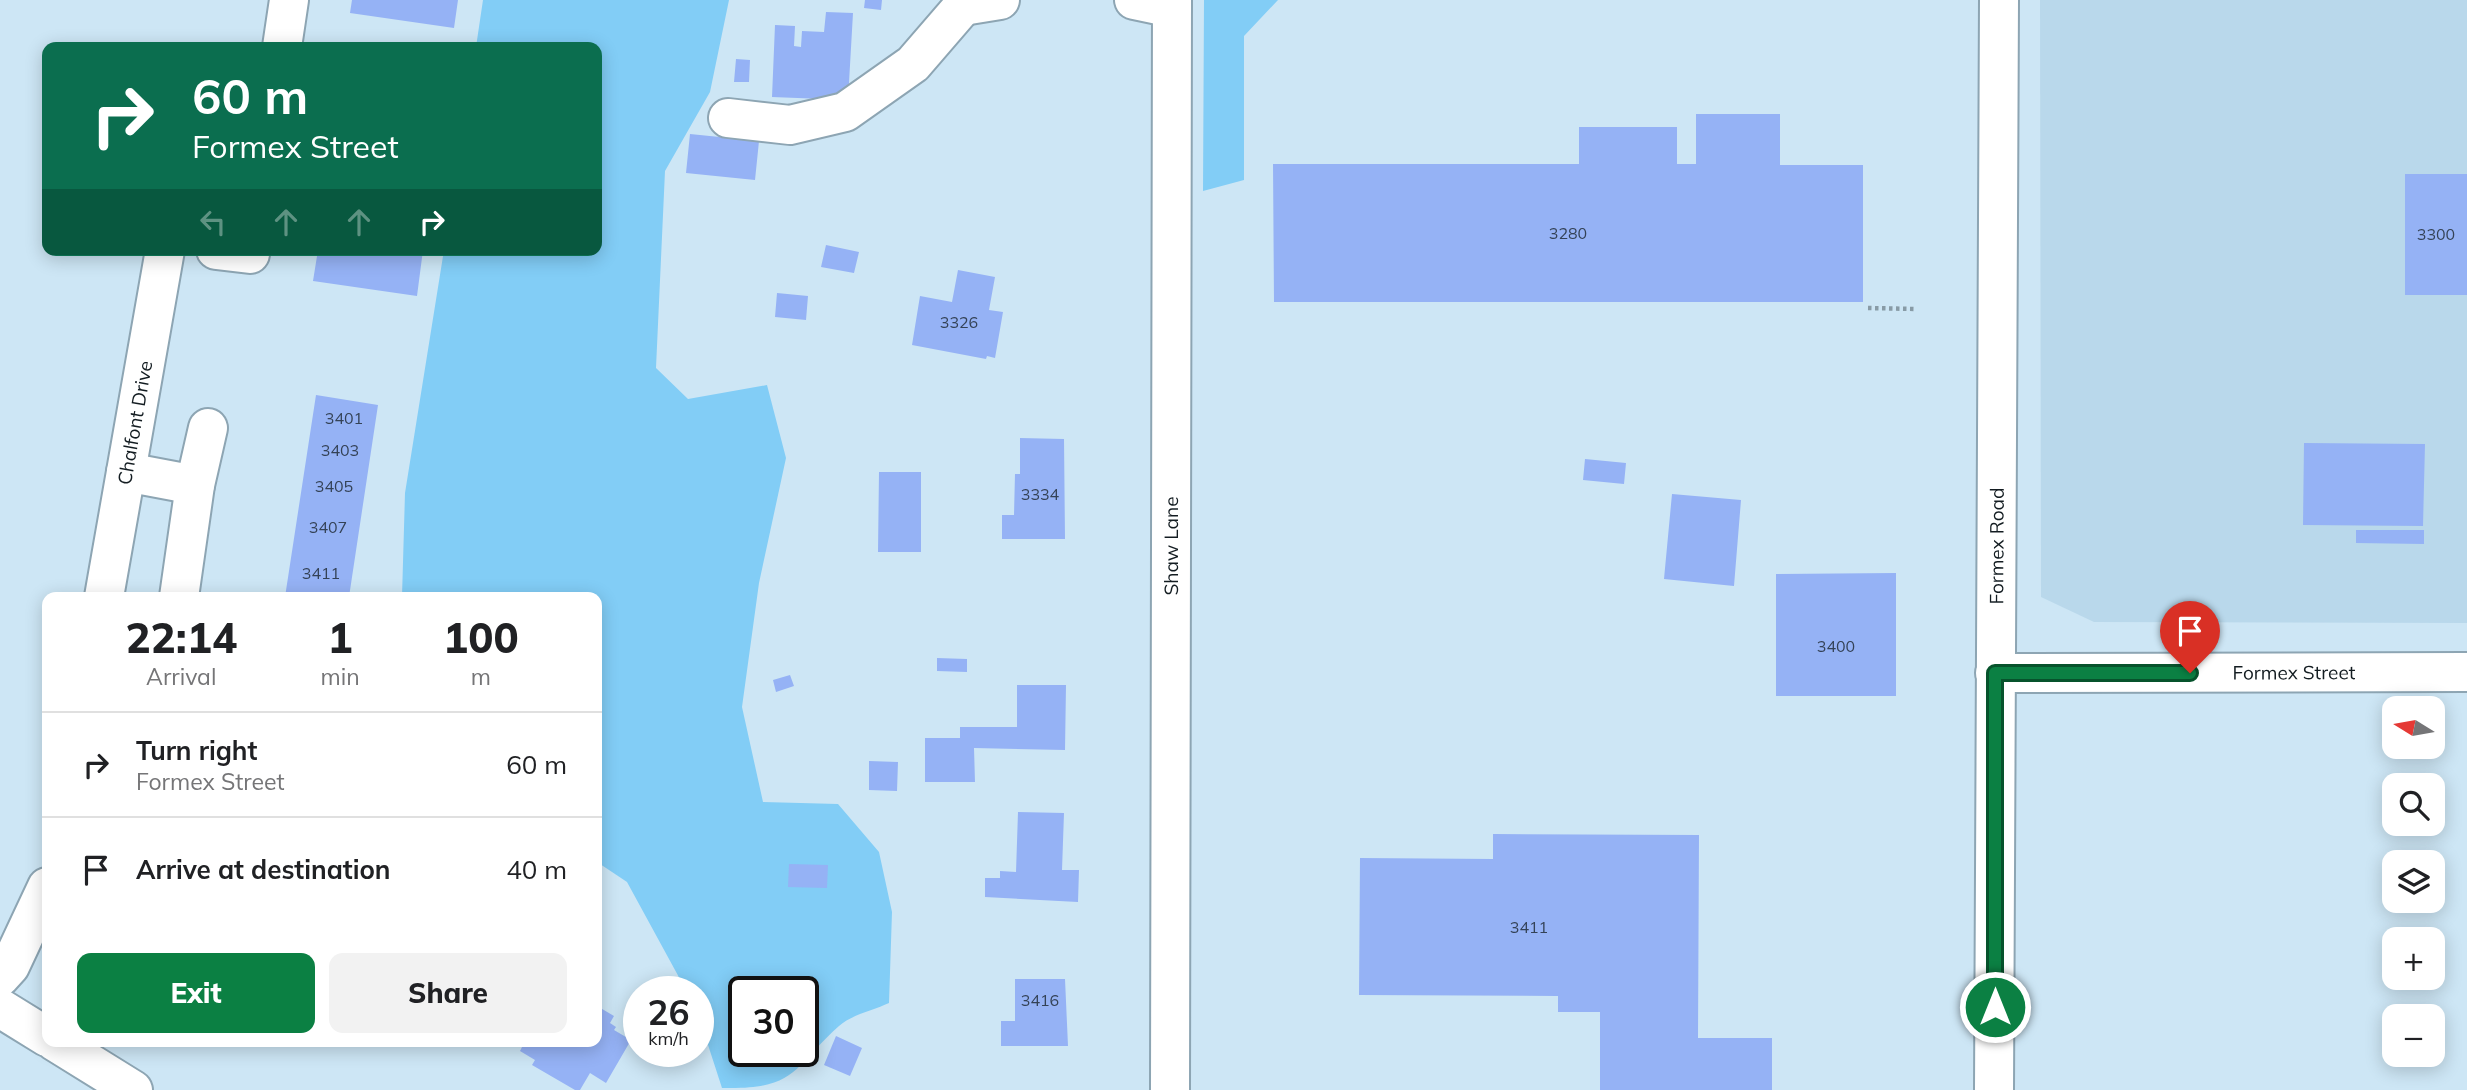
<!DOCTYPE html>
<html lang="en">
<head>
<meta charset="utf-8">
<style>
  body { margin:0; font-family:Mulish,sans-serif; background:#f2f2f2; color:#202124; height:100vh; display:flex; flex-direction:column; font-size:26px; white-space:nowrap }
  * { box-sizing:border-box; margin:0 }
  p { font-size:23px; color:#757577 }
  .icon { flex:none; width:38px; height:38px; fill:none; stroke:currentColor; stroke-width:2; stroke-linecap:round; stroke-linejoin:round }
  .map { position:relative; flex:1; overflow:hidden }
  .details { position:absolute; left:42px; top:592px; width:560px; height:455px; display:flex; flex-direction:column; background:#fff; border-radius:14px; box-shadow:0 4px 18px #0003 }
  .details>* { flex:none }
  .banner { position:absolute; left:42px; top:42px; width:560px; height:214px; border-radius:14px; box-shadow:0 4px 18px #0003; background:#0b6e4f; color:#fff; overflow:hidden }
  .needle { width:46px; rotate:281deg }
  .fabs { position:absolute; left:2382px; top:696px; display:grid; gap:14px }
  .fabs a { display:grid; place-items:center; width:63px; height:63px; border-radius:14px; background:#fff; box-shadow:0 4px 18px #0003; font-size:35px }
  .speed { position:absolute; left:623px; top:976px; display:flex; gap:14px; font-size:35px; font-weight:700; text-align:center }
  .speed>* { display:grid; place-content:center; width:91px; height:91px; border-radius:50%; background:#fff; box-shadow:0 4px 18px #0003; line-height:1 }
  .speed small { font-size:18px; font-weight:400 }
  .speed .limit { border:4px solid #111; border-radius:10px; background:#fff; color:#111 }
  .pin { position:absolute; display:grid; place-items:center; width:60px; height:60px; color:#fff; margin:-72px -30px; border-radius:50% 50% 50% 0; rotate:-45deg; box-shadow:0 0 7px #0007 }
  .pin .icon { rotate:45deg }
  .me { position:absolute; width:77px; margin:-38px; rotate:0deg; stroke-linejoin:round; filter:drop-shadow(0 0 5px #0008) }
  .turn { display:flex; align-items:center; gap:24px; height:147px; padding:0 35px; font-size:32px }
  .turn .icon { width:91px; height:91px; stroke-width:2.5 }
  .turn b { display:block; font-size:49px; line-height:60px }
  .lanes { display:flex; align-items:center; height:66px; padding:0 35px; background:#0003; justify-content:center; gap:35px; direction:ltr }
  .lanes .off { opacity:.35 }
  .eta { display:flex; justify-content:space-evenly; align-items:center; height:119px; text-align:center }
  .eta b { font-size:42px; font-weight:800; line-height:49px }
  .action { display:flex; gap:14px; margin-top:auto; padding:14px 35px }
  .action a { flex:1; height:80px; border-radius:14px; background:#0b8043; color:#fff; font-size:28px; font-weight:800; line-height:80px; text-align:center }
  .action a+a { background:#f2f2f2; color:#202124 }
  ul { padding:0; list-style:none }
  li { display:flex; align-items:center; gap:21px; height:105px; padding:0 35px; border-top:2px solid #e0e0e0 }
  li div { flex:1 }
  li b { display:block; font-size:26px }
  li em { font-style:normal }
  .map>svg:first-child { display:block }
</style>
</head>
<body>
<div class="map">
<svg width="2467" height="1090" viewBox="0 0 2467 1090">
  <rect width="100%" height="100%" fill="#cde6f5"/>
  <path fill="#b9d8eb" d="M2040 0H2467V623L2094 622 2041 597Z"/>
  <path fill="#82cdf6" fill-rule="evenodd" d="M483 0H729L710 92 665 171 656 368 688 399 767 385 786 458 759 583 742 707 763 802 838 804 879 852 892 912 889 1003C874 1010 851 1015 839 1026 793 1067 798 1090 722 1088L698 1014V992H687L627 882 597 862V597H402L405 493 444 250H597V47H476ZM744 992H803V1052H744Z
    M1204 0H1278L1244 36V180L1203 191Z"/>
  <path fill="#95b2f5" d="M352 0H458L454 28 350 13Z
    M865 0H882L881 10 864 8Z
    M826 12 853 13 848 100 772 97 775 25 795 26 794 46 801 47 802 31 824 32Z
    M736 59 750 60 749 82H734Z
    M1696 114H1780V165H1863V302H1274L1273 164H1579V127H1677V164H1696Z
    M690 134 759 141 755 180 686 173Z
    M2405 174H2467V295H2405Z
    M826 245 859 252 854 273 821 267Z
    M318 250H423L417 296 313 281Z
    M958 270 995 277 989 310 1003 312 995 358 987 356 986 359 912 345 920 296 952 302Z
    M777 293 808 296 806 320 775 317Z
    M316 395 378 405 349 597H285Z
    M1020 438 1064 439 1065 539H1002V515H1014L1015 474H1020Z
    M2304 443 2425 444 2423 526 2303 525Z
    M1585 459 1626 463 1624 484 1583 480Z
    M879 472H921V552H878Z
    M1672 494 1741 500 1734 586 1664 579Z
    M2356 530H2424V544L2356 543Z
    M1896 573V696H1776V574Z
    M937 658 967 659V672L937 671Z
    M790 675 794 686 776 692 773 680Z
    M1017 685H1066L1065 750 974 748 975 782H925V738H960V727H1017Z
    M869 761 898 762 897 791 869 790Z
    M1018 812 1064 813 1062 870H1079L1078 902 985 897V878H1000V871L1016 872Z
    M1493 834 1699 835 1698 1038H1772V1090H1600V1012H1558V996L1359 995 1360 858 1493 859Z
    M789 864 828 865 827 888 788 887Z
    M1015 979H1065L1068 1046H1001V1021H1015Z
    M597 1006 614 1016 610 1023 616 1027 614 1030 631 1040 606 1083 590 1073 580 1090H575L532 1065 535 1060 520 1051 525 1041H597Z
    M836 1036 862 1048 850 1076 824 1065Z"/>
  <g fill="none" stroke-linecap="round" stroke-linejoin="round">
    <g stroke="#8da5b3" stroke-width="42">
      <g id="minor">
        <path d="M963 0V6L1000 0"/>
        <path d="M1134 0 1172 8"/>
        <path d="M282 47 289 0"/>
        <path d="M728 118 790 125 845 112 913 64 963 6"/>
        <path d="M216 250 250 254V250"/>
        <path d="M126 472 195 485"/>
        <path id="s1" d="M104 597 165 250"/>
        <path d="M179 597 195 485 208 428"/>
        <path id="s2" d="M1995 673 2467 672"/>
        <path d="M0 977 10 966 47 887"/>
        <path id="s3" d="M1170 1090 1172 0"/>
        <path id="s4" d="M1994 1090 1999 0"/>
      </g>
    </g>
    <g stroke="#8da5b3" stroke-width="42">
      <path id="major" d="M0 1008 47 1037
        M54 1041 133 1090"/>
    </g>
    <path stroke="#889ba6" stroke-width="4.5" stroke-dasharray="3.5 3.5" stroke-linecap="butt" d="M1868 308 1916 309"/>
    <use href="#minor" stroke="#fff" stroke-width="38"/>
    <use href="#major" stroke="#fff" stroke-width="38"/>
  </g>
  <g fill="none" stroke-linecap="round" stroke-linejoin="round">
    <g stroke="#07532c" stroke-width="18">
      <path id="route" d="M1995 1007V673H2190"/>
    </g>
    <use href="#route" stroke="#0b8043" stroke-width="12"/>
  </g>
  <g text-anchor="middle" stroke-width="5" stroke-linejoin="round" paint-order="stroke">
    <g font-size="16" fill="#344256">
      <text x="1568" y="239">3280</text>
      <text x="2436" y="240">3300</text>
      <text x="959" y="328">3326</text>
      <text x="344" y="424">3401</text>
      <text x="340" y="456">3403</text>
      <text x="334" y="492">3405</text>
      <text x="1040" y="500">3334</text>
      <text x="328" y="533">3407</text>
      <text x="321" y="579">3411</text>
      <text x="1836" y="652">3400</text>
      <text x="1529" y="933">3411</text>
      <text x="1040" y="1006">3416</text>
    </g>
    <g font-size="19" fill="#131c21" stroke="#cde6f5">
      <text dy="7" stroke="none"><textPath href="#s1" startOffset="177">Chalfont Drive</textPath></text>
      <text dy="7" stroke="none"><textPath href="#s3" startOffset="544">Shaw Lane</textPath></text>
      <text dy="7" stroke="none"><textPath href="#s4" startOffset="544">Formex Road</textPath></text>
      <text dy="7" stroke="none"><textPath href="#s2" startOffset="299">Formex Street</textPath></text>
    </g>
  </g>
</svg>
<div class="fabs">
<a><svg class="needle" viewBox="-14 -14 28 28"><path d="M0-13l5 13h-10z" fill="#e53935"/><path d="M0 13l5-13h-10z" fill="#757577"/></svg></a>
<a><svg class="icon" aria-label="search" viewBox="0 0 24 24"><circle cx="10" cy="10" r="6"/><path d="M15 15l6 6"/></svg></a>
<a><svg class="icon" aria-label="layers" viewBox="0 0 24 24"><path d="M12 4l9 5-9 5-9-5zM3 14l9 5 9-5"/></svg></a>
<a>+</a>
<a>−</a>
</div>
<div class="speed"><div>26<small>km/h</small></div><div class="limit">30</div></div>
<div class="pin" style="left:2190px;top:673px;background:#d93025"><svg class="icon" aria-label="arrive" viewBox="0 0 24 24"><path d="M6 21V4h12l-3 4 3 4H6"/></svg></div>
<svg class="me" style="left:1995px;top:1007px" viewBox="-20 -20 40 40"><circle r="17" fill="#0b8043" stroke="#fff" stroke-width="3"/><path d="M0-11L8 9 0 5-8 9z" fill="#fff"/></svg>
<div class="banner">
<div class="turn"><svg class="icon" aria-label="right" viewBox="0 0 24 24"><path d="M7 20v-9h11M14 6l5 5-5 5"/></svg><div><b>60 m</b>Formex Street</div></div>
<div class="lanes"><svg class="icon off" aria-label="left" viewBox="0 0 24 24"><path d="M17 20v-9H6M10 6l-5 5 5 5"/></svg><svg class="icon off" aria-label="ahead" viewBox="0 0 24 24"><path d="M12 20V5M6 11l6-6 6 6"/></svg><svg class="icon off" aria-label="ahead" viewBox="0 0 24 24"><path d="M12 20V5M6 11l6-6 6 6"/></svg><svg class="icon" aria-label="right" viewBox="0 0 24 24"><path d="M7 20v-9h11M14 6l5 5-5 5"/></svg></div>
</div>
<section class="details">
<div class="eta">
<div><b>22:14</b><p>Arrival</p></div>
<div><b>1</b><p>min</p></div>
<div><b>100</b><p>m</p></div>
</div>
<ul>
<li><svg class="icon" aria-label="right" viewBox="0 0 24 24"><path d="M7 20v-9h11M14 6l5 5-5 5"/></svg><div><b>Turn right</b><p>Formex Street</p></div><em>60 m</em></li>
<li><svg class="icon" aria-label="arrive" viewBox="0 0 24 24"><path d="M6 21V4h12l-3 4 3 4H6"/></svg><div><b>Arrive at destination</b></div><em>40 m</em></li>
</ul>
<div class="action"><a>Exit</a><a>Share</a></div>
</section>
</div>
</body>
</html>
